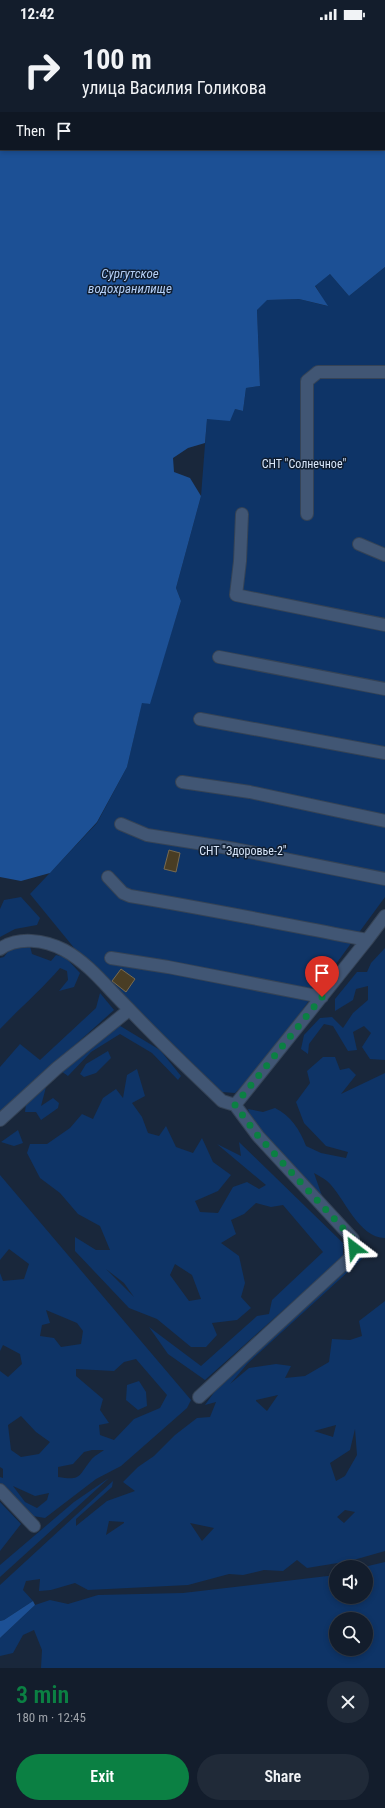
<!DOCTYPE html>
<html lang="en">
<head>
<meta charset="utf-8">
<style>
  body { margin:0; font-family:"Roboto Condensed",sans-serif; background:#202a38; color:#f1f3f6; height:100vh; display:flex; flex-direction:column; font-size:15px; white-space:nowrap }
  * { box-sizing:border-box; margin:0 }
  p { font-size:13px; color:#9da2a9 }
  .icon { flex:none; width:22px; height:22px; fill:none; stroke:currentColor; stroke-width:2; stroke-linecap:round; stroke-linejoin:round }
  .map { position:relative; height:1640px; overflow:hidden }
  .panel { display:flex; flex-direction:column; background:#131d2c; flex:1 }
  .panel>* { flex:none }
  .top-card { position:absolute; left:0px; top:0px; width:385px; height:122px; box-shadow:0 2px 6px #0003,0 0 0 1px #323b48; background:#131d2c; color:#f1f3f6; overflow:hidden }
  .tools { position:absolute; left:329px; top:1532px; display:grid; gap:8px }
  .tools a { display:grid; place-items:center; width:44px; height:44px; border-radius:50%; background:#131d2c; box-shadow:0 2px 6px #0003,0 0 0 1px #323b48; font-size:20px }
  .pin { position:absolute; display:grid; place-items:center; width:34px; height:34px; color:#fff; margin:-41px -17px; border-radius:50% 50% 50% 0; rotate:-45deg; box-shadow:0 0 4px #0007 }
  .pin .icon { rotate:45deg }
  .me { position:absolute; width:44px; margin:-22px; rotate:331deg; stroke-linejoin:round; filter:drop-shadow(0 0 3px #0008) }
  .turn { display:flex; align-items:center; gap:14px; height:84px; padding:0 16px; font-size:18px }
  .turn .icon { width:52px; height:52px; stroke-width:2.5 }
  .turn b { display:block; font-size:28px; line-height:34px }
  .then { display:flex; align-items:center; height:38px; padding:0 16px; background:#0003; gap:8px; font-size:15px }
  .round { display:grid; place-items:center; flex:none; width:42px; height:42px; border-radius:21px; background:#202a38 }
  .summary { display:flex; align-items:center; justify-content:space-between; height:68px; padding:0 16px }
  h1 { font-size:24px; font-weight:600; line-height:30px; color:#0b8043 }
  .action { display:flex; gap:8px; margin-top:auto; padding:8px 16px }
  .action a { flex:1; height:46px; border-radius:24px; background:#0b8043; color:#fff; font-size:16px; font-weight:600; line-height:46px; text-align:center }
  .action a+a { background:#202a38; color:#f1f3f6 }
  .status { display:flex; justify-content:space-between; align-items:center; height:28px; padding:0 20px; background:#131d2c; direction:ltr }
  .status svg { height:11px; fill:currentColor }
  .map>svg:first-child { display:block }
</style>
</head>
<body>
<div class="status"><b>12:42</b><svg viewBox="0 0 49 12"><path d="M0 12V9h3v3zM5 12V6h3v6zM10 12V3h3v9zM15 12V0h3v12zM26 1h20v11H26zM47 4h2v5h-2z"/></svg></div>
<div class="map">
<svg width="385" height="1640" viewBox="0 0 385 1640">
  <rect width="100%" height="100%" fill="#19273b"/>
  <path fill="#0e3467" fill-rule="evenodd" d="M385 239V869L256 1045 235 1065 222 1064 75 921 30 866 97 795 127 739 142 674 149 676 181 573 176 560 201 468 207 391 235 381 243 383 246 360 260 358 257 282 266 272 299 271 327 278 315 257 330 246 349 268Z
    M21 869 40 890 37 897 15 901 0 909V881L4 872Z
    M30 918 32 926 51 933 56 927 65 929 80 945 74 959 59 963 68 952 67 943 60 940C41 962 20 980 0 1001V930L4 929 9 922Z
    M385 920V1032L370 1031 362 1019 371 1005 364 998 353 1004 357 1022 348 1023 333 998 324 996 309 1016 308 1026 301 1021 304 1007 320 990 332 989 343 1000 353 985 368 972V958L356 961 353 972 335 983V971L357 944H367L371 935Z
    M100 965 114 982 0 1084V1039L20 1016 40 1032 96 980Z
    M117 996 160 1022 181 1048 178 1052 152 1025 120 1006 91 1024 68 1048 61 1043Z
    M108 1023 111 1030 96 1045 84 1049 80 1046 86 1036Z
    M323 1029H335L340 1042 349 1040 356 1047 341 1066 385 1045V1210C358 1210 344 1168 327 1153 323 1150 318 1147 314 1145L322 1168 252 1092 248 1081 263 1084 275 1080C291 1088 300 1102 306 1118L321 1125 346 1130 348 1124 326 1118 304 1095 296 1074 310 1055 307 1043Z
    M137 1041 145 1068 132 1075 142 1089 148 1105 159 1108 166 1098 176 1119 193 1125 202 1110 213 1134 231 1147 218 1163 195 1173 200 1184 218 1185 233 1159 247 1154 259 1161 266 1157 217 1116 241 1128 239 1114 343 1215V1229L205 1352 168 1326 149 1299 201 1338 257 1288 269 1286 272 1272 323 1224 283 1177 271 1179 256 1175 244 1186 231 1192 236 1206 221 1215 239 1228 245 1255 241 1269 251 1280 237 1292 212 1295 217 1307 206 1319H191L157 1291 129 1280 75 1223V1209L96 1222H110L100 1198 78 1186 60 1165 40 1150 27 1125 30 1116H47L70 1100 82 1086 93 1091 103 1070 116 1061 123 1070 127 1047ZM175 1236 192 1247 201 1271 189 1273 170 1247ZM106 1241 124 1255 134 1269Z
    M46 1059 41 1078 53 1070 59 1075 58 1080 41 1092 36 1084H25L26 1076Z
    M18 1102 23 1115 14 1118 1 1114Z
    M0 1147 191 1372 187 1380 121 1438 96 1451 45 1490 27 1487 0 1457V1449L3 1450V1441L0 1439V1343L8 1349 22 1336 20 1326 3 1317 0 1323V1245L3 1253 24 1251 29 1236 9 1221 0 1232ZM46 1282 77 1295 83 1303 81 1316 61 1319 54 1310 40 1308 42 1297 50 1295ZM136 1331 167 1367 160 1380 134 1391 114 1412 100 1407 99 1397 109 1395 100 1382 103 1371 76 1348V1341L114 1343 124 1334ZM21 1388 36 1404 50 1414 39 1426 21 1429 11 1422 8 1397ZM92 1422H104C100 1425 94 1428 91 1432 78 1448 82 1453 58 1449V1439L73 1436 84 1424ZM13 1458 35 1468 49 1465 47 1472 37 1480 25 1474Z
    M363 1225 362 1231 248 1335 230 1356 249 1340 276 1336 291 1338 285 1350 305 1348 329 1334 332 1311 350 1312 362 1308 359 1293 385 1273V1523L350 1533 307 1540 297 1532 283 1543 264 1542 243 1547 229 1546 188 1557 88 1562 75 1555 51 1562 39 1563 40 1551 26 1553 23 1562 33 1573 4 1592 0 1593V1557L113 1453 112 1459 76 1491V1498L107 1473 135 1463 123 1454 138 1439 154 1428 175 1407 197 1390 210 1389 216 1374 205 1377 220 1356ZM278 1367 267 1383 256 1373V1372ZM336 1397 333 1409 314 1403ZM355 1401 357 1427 345 1448 336 1453 330 1435 350 1422ZM345 1482 355 1484 344 1495 337 1489ZM109 1493 124 1494V1495L106 1507ZM190 1495 214 1500 202 1513Z
    M139 1353 146 1364 147 1378 138 1382 126 1372 127 1357Z
    M109 1450 0 1549V1537L74 1474Z
    M0 1474 21 1496 0 1523Z
    M385 1534V1640H41L42 1622 34 1602 23 1607 13 1625 0 1628V1610L35 1577 50 1572 68 1576 98 1567 183 1565 336 1547V1569H366V1539H364ZM336 1591H366V1621H336Z"/>
  <path fill="#1c5095" d="M0 0 371 1H1V121H384L385 19V239L349 268 330 246 315 258 328 278 299 271 267 272 257 282 260 358 246 360 243 383 235 381 230 393 207 391 205 415 188 420 173 430 174 444 190 450 201 468 176 560 181 573 150 676 142 675 127 739 97 794 50 845 21 853 0 849Z
    M33 1573 35 1577 0 1610V1593L4 1592Z"/>
  <path fill="#493d24" stroke="#776a50" d="M169 822 180 825 176 844 164 841Z
    M121 941 135 951 126 964 112 953Z"/>
  <g fill="none" stroke-linecap="round" stroke-linejoin="round">
    <g stroke="#354356" stroke-width="14">
      <path id="minor" d="M242 486 240 533 236 567 385 597
        M307 486V353L318 344H385
        M359 516 385 527
        M219 629 385 661
        M200 691 385 725
        M182 754 250 764 385 793
        M121 796 147 807 235 821 385 851
        M108 849 123 865 130 868C209 881 288 897 367 912
        M0 921C18 908 45 912 64 922 90 936 108 961 129 981 159 1013 191 1043 222 1073L235 1077 258 1108 353 1211 354 1220 349 1231 199 1369
        M111 930 168 939 322 969
        M235 1077 367 912 385 888
        M0 1092 57 1040 129 982
        M0 1462 34 1498"/>
    </g>
    <use href="#minor" stroke="#415674" stroke-width="12"/>
  </g>
  <g fill="none" stroke-linecap="round" stroke-linejoin="round">
    <path stroke="#0b8043" stroke-width="7" stroke-dasharray="0 12.6" d="M322 969 235 1077 258 1108 353 1211 354 1220"/>
  </g>
  <g text-anchor="middle" stroke-width="3" stroke-linejoin="round" paint-order="stroke">
    <g font-size="12" fill="#d7e5f9" stroke="#0f1d30">
      <text x="304" y="440">СНТ "Солнечное"</text>
      <text x="243" y="827">СНТ "Здоровье-2"</text>
    </g>
    <g font-size="13" font-style="italic" fill="#b3cef5" stroke="#0f1d30">
      <text x="130" y="250">Сургутское<tspan x="130" dy="15">водохранилище</tspan></text>
    </g>
  </g>
</svg>
<div class="tools">
<a><svg class="icon" aria-label="sound" viewBox="0 0 24 24"><path d="M4 9h4l5-4v14l-5-4H4zM17 9q2 3 0 6"/></svg></a>
<a><svg class="icon" aria-label="search" viewBox="0 0 24 24"><circle cx="10" cy="10" r="6"/><path d="M15 15l6 6"/></svg></a>
</div>
<div class="pin" style="left:322px;top:969px;background:#d93025"><svg class="icon" aria-label="arrive" viewBox="0 0 24 24"><path d="M6 21V4h12l-3 4 3 4H6"/></svg></div>
<svg class="me" style="left:354px;top:1220px" viewBox="-20 -20 40 40"><path d="M0-17L14 15 0 8-14 15z" fill="#0b8043" stroke="#fff" stroke-width="4"/></svg>
<div class="top-card">
<div class="turn"><svg class="icon" aria-label="right" viewBox="0 0 24 24"><path d="M7 20v-9h11M14 6l5 5-5 5"/></svg><div><b>100 m</b>улица Василия Голикова</div></div>
<div class="then">Then<svg class="icon" aria-label="arrive" viewBox="0 0 24 24"><path d="M6 21V4h12l-3 4 3 4H6"/></svg></div>
</div>
</div>
<section class="panel">
<div class="summary"><div><h1>3 min</h1><p>180 m · 12:45</p></div><a class="round"><svg class="icon" aria-label="close" viewBox="0 0 24 24"><path d="M6 6l12 12M18 6L6 18"/></svg></a></div>
<div class="action"><a>Exit</a><a>Share</a></div>
</section>
</body>
</html>
